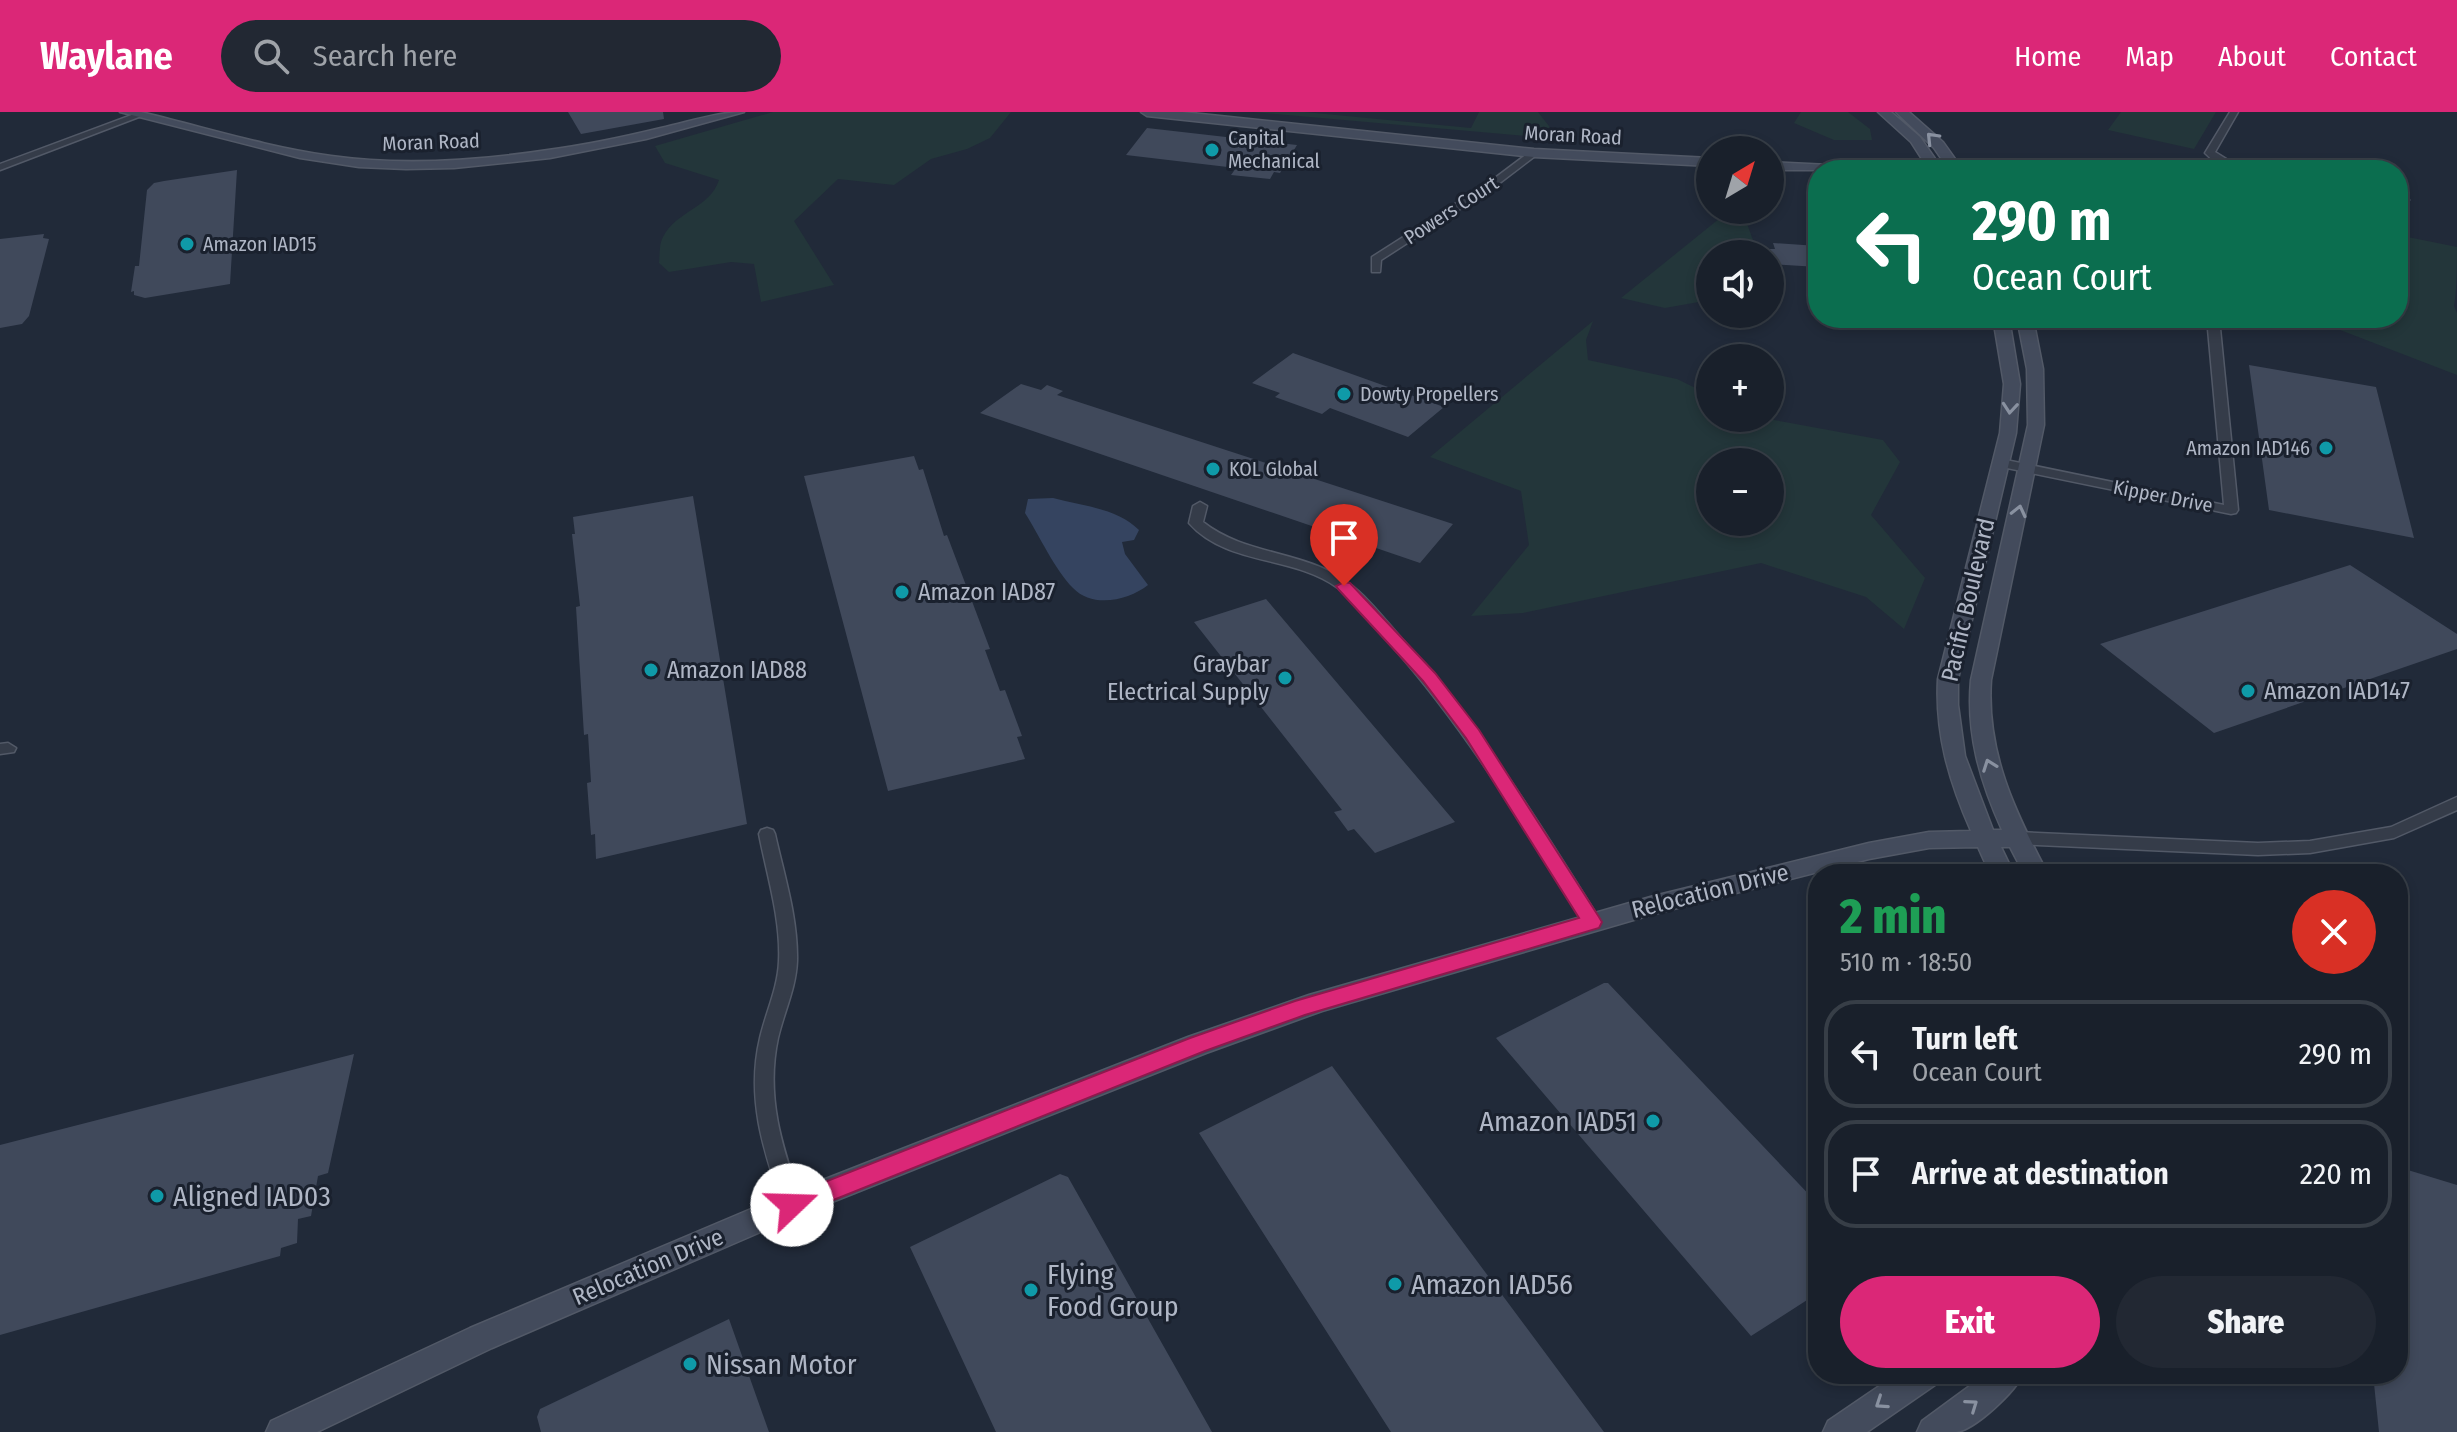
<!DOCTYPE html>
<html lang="en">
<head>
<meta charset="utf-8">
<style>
  body { margin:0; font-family:"Fira Sans Condensed",sans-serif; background:#222833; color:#f1f3f6; height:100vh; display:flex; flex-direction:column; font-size:30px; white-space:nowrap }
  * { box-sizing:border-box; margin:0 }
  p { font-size:26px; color:#9fa3a9 }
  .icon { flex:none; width:44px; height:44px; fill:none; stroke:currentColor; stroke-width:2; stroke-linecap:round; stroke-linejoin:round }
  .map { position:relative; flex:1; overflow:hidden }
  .side { position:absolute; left:1808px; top:752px; width:600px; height:520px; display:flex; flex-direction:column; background:#19202b; border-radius:32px; box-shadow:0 4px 12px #0003,0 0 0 2px #373e47 }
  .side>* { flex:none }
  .hud { position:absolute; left:1808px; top:48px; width:600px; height:168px; border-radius:32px; box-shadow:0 4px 12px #0003,0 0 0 2px #373e47; background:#0b6e4f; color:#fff; overflow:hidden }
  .needle { width:52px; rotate:38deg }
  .tools { position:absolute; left:1696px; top:24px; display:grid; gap:16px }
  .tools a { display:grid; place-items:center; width:88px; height:88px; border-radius:50%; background:#19202b; box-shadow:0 4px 12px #0003,0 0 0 2px #373e47; font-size:40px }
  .pin { position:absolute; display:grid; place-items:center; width:68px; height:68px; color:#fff; margin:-82px -34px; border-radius:50% 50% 50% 0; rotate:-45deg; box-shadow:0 0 8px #0007 }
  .pin .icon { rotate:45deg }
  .me { position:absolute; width:88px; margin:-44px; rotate:69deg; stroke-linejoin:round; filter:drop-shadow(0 0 6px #0008) }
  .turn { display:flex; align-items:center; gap:28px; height:168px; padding:0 32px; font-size:36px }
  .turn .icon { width:104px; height:104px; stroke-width:2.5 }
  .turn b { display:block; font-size:56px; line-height:68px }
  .round { display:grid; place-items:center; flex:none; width:84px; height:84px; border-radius:42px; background:#222833 }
  .headline { display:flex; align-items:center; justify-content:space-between; height:136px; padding:0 32px }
  h1 { font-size:48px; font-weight:800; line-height:60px; color:#1e9e55 }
  .action { display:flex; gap:16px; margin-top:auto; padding:16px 32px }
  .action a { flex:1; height:92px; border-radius:48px; background:#db2777; color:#fff; font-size:32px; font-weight:800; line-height:92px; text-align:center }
  .action a+a { background:#222833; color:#f1f3f6 }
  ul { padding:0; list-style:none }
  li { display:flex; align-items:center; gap:24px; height:108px; margin:0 16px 12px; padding:0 16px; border:4px solid #373e47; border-radius:32px }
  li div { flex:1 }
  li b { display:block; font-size:30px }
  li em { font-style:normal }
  header { display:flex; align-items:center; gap:48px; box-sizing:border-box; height:112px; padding:0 40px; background:#db2777; color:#fff }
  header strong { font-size:38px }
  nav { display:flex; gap:44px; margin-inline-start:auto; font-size:28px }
  .search { width:560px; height:72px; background:#222833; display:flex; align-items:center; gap:20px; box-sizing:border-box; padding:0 28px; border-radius:44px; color:#9fa3a9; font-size:30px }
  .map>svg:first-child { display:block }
</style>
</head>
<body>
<header>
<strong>Waylane</strong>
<div class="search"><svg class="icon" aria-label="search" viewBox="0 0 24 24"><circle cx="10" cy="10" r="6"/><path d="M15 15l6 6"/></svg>Search here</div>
<nav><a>Home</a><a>Map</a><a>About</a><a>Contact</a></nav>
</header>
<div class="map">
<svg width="2457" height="1320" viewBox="0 0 2457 1320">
  <rect width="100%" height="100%" fill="#212a39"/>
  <path fill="#23363a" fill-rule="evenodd" d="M773 0H1011L990 26 967 37 931 47 894 73 838 67 794 109 834 173 761 190 754 152 731 150 669 160 659 151C660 143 659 132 663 125 676 99 710 96 719 68L665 51 655 34Z
    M1253 0H1305L1471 16 1479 0H1538L1559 27Z
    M1801 0H1848L1870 17 1872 28H1834L1794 11Z
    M2121 0H2216L2194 37 2108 18Z
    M1730 98H1761L1745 106 1758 142H1710V188L1665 196 1621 186Z
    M2398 123 2457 135C2457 153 2457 179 2454 194L2457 201V263L2309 206H2398Z
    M1593 209 1586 228 1588 248 1677 267 1710 283V306H1763L1883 328 1900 350 1871 403 1925 466 1904 517 1866 485 1761 451 1523 501 1471 504 1529 433 1521 379 1430 345ZM1710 350H1770V410H1710Z"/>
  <path fill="#354460" d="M1053 386C1082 394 1117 396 1139 418L1134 428 1122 430 1125 442 1148 473C1129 488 1093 497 1073 476 1055 458 1039 423 1025 401L1028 387Z"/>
  <path fill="#40495b" d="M568 0H663L664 7 581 22Z
    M1147 16 1297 33 1280 61 1274 60 1270 67 1231 63 1236 56 1126 43Z
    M237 58 230 172 145 186 134 183V179L131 180 135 154H139L147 78 154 71 164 69Z
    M44 122 43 126 49 127 29 204 22 212 0 216V127Z
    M1773 131 1818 134V155L1771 152 1767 137H1775Z
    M1293 241 1444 295 1408 325 1330 296 1322 302 1275 285 1280 281 1252 271Z
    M2249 253 2376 275 2414 426 2269 398Z
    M1021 272 1041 278 1047 273 1063 279 1057 283 1453 412 1420 451 980 301Z
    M914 344 919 358 923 357 944 424 947 423 990 537 985 538 1000 579 1005 578 1022 624 1017 625 1025 647 888 679 804 364Z
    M693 384 747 712 596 747 595 722 591 723 587 671 591 670 588 622 584 623 576 495 580 494 572 422H575L573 405Z
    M2350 453 2457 522V537L2214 621 2100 532Z
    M1266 487 1455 710 1375 741 1354 717 1348 719 1334 700 1342 698 1194 510Z
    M1604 871H1608L1818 1092V1181L1751 1224 1496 926Z
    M354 942 328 1061 318 1064 311 1104 298 1107 297 1131 281 1136 280 1144 0 1223V1033Z
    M1332 954 1604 1320H1391L1199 1021Z
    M2398 1055 2457 1073V1320H2379L2373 1262H2398Z
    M1060 1062 1068 1065 1212 1320H996L910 1135Z
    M729 1207 769 1320H541L537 1305 540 1297Z"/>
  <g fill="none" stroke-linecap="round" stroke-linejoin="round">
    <g stroke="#525967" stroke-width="3">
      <path id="street" d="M2230 0H2238L2215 40 2244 58C2227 58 2217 53 2205 41Z
        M137 1 144 3 0 58V52Z
        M1531 39 1539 41 1497 73 1381 148 1380 160H1372V145L1491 69Z
        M2398 85 2407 86 2409 88 2398 91Z
        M2207 206H2219L2238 398 2236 401 2231 402 1997 354V348L2001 347 2224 393Z
        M1200 390 1207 394 1203 410C1246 444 1304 438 1347 470 1368 485 1385 508 1402 527 1478 612 1538 709 1598 805L1601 810 1598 815H1586C1526 717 1468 620 1392 534 1375 515 1359 492 1338 476 1293 443 1227 454 1189 411L1193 394Z
        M8 631 16 636 14 640 0 642V632Z
        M2457 685V698L2394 726 2310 741 2258 743 2018 732 2012 730 2010 726 2012 722 2018 720 2258 731 2310 729 2391 715Z
        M767 716 773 718 775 722C784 763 798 806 797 849 796 876 784 900 778 926 765 986 783 1037 802 1093L799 1100 792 1102 785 1100 782 1093C763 1037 746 985 760 926 766 900 778 876 779 849 781 807 767 763 759 722L761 718Z"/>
    </g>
    <g stroke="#525967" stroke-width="3">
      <path id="secondary" d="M120 0H141C204 15 266 35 331 44 403 54 476 49 548 38 586 33 624 25 661 16 689 10 716 0 744 0L646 27 550 46 454 56 406 57 359 55 300 46Z
        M1141 0H1182L1534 37 1710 46V54L1534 45 1147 4Z
        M1878 0H1891L1920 25 1943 58H1929L1911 30Z
        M1896 0H1909L1943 30 1963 58H1949L1934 36Z
        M1770 50 1850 54 1857 58H1770Z
        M1993 206H2009L2020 272 2016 321 1958 567V593L1965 644 1993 718H2002C1980 669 1966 622 1971 568L2028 313 2027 257 2017 206H2033L2043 257 2044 313 1991 568C1986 640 2015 700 2048 762H2024L2010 735H2001L2014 762H1990L1978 735 1929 736 1869 747 1654 802 1322 899 1206 941 802 1102 492 1236 317 1320H266L271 1309 470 1216 782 1084 1188 925 1309 883 1654 784 1869 731 1929 720 1971 719C1949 669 1935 622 1938 567L2000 321 2004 272Z
        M1897 1262H1939L1935 1273 1867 1320H1823L1828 1309Z
        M1986 1262H2023C2016 1279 1975 1318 1956 1320 1944 1320 1930 1320 1917 1320L1922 1309Z"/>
    </g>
    <use href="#street" fill="#353c49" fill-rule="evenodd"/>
    <use href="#secondary" fill="#434b5c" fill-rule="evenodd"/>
  </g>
  <defs><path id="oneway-chevron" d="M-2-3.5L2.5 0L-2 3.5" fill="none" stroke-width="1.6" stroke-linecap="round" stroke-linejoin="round" transform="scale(2)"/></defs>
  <g stroke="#8991a0">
    <use href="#oneway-chevron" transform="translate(1932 26) rotate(-134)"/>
    <use href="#oneway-chevron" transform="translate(2010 296) rotate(95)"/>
    <use href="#oneway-chevron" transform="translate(2019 399) rotate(-77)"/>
    <use href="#oneway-chevron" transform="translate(1989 653) rotate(-110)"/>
    <use href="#oneway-chevron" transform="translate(1881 1291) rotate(146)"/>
    <use href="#oneway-chevron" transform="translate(1972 1293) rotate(-35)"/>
  </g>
  <path fill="#db2777" stroke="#8e194d" stroke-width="2" d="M1344 470 1350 471 1435 561 1479 618 1599 805 1602 810 1599 816 1305 903 1205 939 801 1101 792 1104 784 1101 781 1093 784 1086 1190 926 1295 889 1579 806 1466 626 1423 569 1339 478 1336 474Z"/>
  <g fill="#0f9aa8" stroke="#1a212e" stroke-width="3">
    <circle cx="1212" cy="38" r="8"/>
    <circle cx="187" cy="132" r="8"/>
    <circle cx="1344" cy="282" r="8"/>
    <circle cx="2326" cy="336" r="8"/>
    <circle cx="1213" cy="357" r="8"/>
    <circle cx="902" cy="480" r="8"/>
    <circle cx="651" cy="558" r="8"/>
    <circle cx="1285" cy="566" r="8"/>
    <circle cx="2248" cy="579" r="8"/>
    <circle cx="1653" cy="1009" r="8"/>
    <circle cx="157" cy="1084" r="8"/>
    <circle cx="1395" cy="1172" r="8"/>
    <circle cx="1031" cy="1178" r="8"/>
    <circle cx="690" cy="1252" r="8"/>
  </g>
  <g text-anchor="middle" stroke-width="6" stroke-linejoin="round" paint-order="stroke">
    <g font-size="20" fill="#afb6c5" stroke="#1a212e">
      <text transform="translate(1573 23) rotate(3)" y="7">Moran Road</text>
      <text transform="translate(431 30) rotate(-2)" y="7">Moran Road</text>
      <text transform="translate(1451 98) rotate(-33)" y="7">Powers Court</text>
      <text transform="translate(2163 384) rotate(11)" y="7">Kipper Drive</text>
    </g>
    <g font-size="20" fill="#afb6c5" stroke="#1a212e" text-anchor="start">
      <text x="1228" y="33">Capital<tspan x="1228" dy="23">Mechanical</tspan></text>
      <text x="203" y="139">Amazon IAD15</text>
      <text x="1360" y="289">Dowty Propellers</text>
      <text x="2310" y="343" text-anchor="end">Amazon IAD146</text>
      <text x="1229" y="364">KOL Global</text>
    </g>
    <g font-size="24" fill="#afb6c5" stroke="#1a212e" text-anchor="start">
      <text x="918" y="488">Amazon IAD87</text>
      <text x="1269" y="560" text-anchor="end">Graybar<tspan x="1269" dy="28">Electrical Supply</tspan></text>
      <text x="667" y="566">Amazon IAD88</text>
      <text x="2264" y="587">Amazon IAD147</text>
    </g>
    <g font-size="24" fill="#afb6c5" stroke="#1a212e">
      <text transform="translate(1968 488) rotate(-77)" y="8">Pacific Boulevard</text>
      <text transform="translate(1710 779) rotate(-14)" y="8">Relocation Drive</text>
      <text transform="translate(648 1155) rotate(-23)" y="8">Relocation Drive</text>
    </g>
    <g font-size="28" fill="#afb6c5" stroke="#1a212e" text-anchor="start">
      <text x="1637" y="1019" text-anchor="end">Amazon IAD51</text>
      <text x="173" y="1094">Aligned IAD03</text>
      <text x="1047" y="1172">Flying<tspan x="1047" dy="32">Food Group</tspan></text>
      <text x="1411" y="1182">Amazon IAD56</text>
      <text x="706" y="1262">Nissan Motor</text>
    </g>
  </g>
</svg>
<div class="tools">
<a><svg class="needle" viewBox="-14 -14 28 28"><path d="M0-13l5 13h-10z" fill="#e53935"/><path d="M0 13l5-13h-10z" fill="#9fa3a9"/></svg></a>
<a><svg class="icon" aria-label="sound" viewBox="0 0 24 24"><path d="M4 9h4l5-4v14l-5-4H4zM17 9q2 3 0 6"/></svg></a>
<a>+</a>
<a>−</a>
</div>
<div class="pin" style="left:1344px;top:474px;background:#d93025"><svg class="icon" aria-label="arrive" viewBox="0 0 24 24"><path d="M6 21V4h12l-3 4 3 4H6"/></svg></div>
<svg class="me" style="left:792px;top:1093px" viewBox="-20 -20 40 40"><circle r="19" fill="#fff"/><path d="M0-13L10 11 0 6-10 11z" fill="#db2777"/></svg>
<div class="hud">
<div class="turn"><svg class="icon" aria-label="left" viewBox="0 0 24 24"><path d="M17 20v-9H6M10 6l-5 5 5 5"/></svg><div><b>290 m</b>Ocean Court</div></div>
</div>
<section class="side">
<div class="headline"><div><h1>2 min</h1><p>510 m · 18:50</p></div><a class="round" style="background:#d93025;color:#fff"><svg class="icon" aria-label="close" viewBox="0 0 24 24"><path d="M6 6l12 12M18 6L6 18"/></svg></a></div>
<ul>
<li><svg class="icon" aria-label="left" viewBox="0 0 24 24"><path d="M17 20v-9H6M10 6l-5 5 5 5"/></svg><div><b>Turn left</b><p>Ocean Court</p></div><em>290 m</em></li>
<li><svg class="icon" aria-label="arrive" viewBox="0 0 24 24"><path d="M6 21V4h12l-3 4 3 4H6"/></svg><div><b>Arrive at destination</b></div><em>220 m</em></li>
</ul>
<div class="action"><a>Exit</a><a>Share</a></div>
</section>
</div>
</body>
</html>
